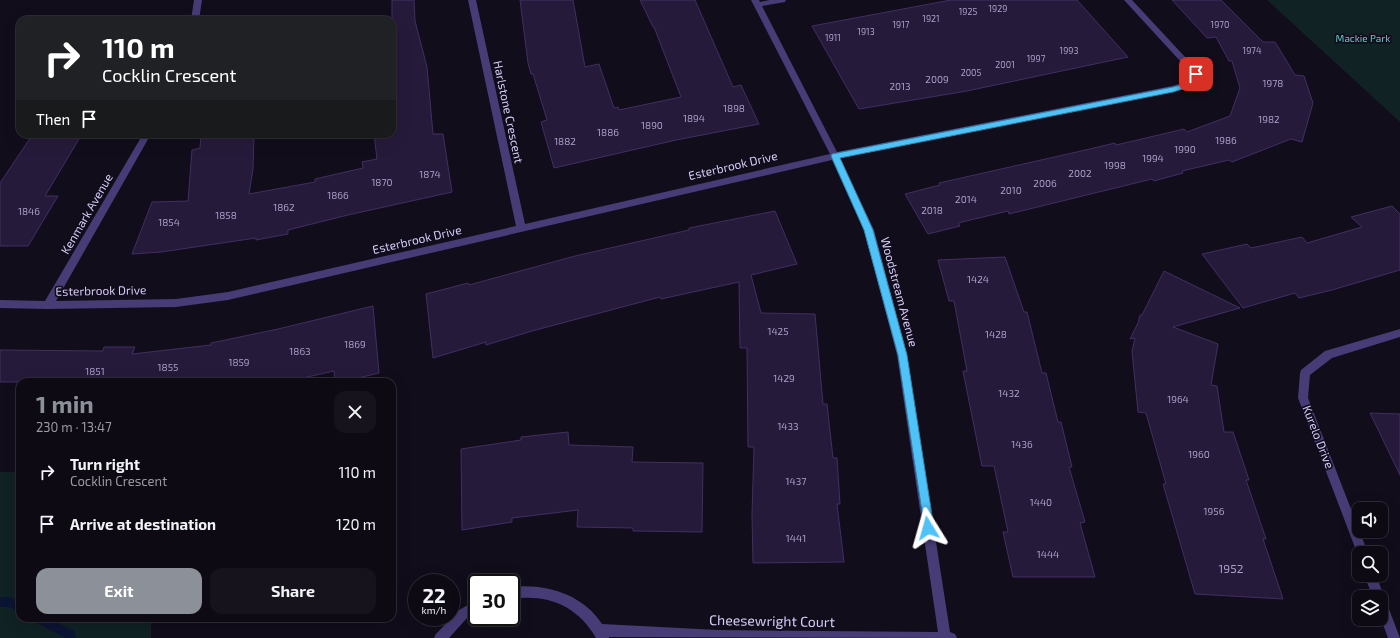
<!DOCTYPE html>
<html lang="en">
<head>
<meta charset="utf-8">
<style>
  body { margin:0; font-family:"Exo 2",sans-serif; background:#16131d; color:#f1f3f6; height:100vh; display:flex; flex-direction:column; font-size:15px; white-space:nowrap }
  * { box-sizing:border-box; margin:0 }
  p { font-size:13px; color:#9a9aa0 }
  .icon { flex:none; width:22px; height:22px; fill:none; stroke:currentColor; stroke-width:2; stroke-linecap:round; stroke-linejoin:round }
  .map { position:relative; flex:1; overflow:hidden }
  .details { position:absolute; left:16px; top:378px; width:380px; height:244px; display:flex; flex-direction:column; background:#0d0a14; border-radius:12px; box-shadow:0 4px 16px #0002,0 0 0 1px #2d2b34 }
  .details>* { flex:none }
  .banner { position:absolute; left:16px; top:16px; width:380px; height:122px; border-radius:12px; box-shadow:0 4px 16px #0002,0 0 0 1px #2d2b34; background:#202124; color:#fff; overflow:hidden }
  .controls { position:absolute; left:1352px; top:502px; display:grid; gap:8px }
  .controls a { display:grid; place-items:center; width:36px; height:36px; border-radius:8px; background:#0d0a14; box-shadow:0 4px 16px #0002,0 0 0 1px #2d2b34; font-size:20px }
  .speed { position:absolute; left:408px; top:574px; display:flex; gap:8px; font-size:20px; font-weight:700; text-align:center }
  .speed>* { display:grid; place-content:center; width:52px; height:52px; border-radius:50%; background:#0d0a14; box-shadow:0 4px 16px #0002,0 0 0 1px #2d2b34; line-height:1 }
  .speed small { font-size:10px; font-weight:400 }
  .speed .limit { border:2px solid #111; border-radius:6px; background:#fff; color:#111 }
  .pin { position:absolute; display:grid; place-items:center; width:34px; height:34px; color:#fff; margin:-17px; border-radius:8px; box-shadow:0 2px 6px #0006 }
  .me { position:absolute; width:44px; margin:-22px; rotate:352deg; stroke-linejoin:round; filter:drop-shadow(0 0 3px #0008) }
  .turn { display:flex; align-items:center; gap:14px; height:84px; padding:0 20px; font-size:18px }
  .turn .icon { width:52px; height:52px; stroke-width:2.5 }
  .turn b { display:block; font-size:28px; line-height:34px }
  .then { display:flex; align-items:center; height:38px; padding:0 20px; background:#0003; gap:8px; font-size:15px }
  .round { display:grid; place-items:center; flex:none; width:42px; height:42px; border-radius:12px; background:#16131d }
  .summary { display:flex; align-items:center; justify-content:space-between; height:68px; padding:0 20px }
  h1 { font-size:24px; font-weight:700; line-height:30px; color:#8c9099 }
  .button { display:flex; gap:8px; margin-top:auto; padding:8px 20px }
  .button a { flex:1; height:46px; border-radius:12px; background:#8c9099; color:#fff; font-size:16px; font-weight:700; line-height:46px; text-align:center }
  .button a+a { background:#16131d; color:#f1f3f6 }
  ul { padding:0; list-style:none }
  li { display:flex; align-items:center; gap:12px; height:52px; padding:0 20px }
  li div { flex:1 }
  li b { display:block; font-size:15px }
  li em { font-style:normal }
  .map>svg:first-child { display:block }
</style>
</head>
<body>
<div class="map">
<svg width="1400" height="638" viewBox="0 0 1400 638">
  <rect width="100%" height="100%" fill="#110d1b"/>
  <path fill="#102224" d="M1267 0H1400V122Z
    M0 472H20V618H151V638H0Z"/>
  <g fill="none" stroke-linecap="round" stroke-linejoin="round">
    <path fill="#0c1434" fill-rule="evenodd" d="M0 597H10L20 602V613L9 607H0Z
      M34 618H49L74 631 76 638H65L35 622Z"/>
  </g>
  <path fill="#261a3a" stroke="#422e64" d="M392 0H414L415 21 427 67 433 134H443L452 192 348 215 288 230V234L256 240V238L161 252 132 254 152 202 188 201 192 150 200 148 201 134H254L253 169 249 194 315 182V179L363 168 362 162 377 159 374 134H392Z
    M520 0H573L585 67 599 64 614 108 618 107 619 110 681 97 654 27H653L640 0H695L733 87 741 85 759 124 676 140 554 168 541 122 547 120 533 74H531L528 63Z
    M951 0H1077L1128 57 967 91 859 109 812 26Z
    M1172 0H1221L1263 42H1275L1295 75 1304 76 1313 103 1302 142 1291 139 1232 162 1229 160 1182 171 1183 173 1154 181 1152 179 1009 214 1008 211 958 223 960 226 928 234 905 194 940 185 939 183 1081 151 1115 143 1116 145 1184 129 1187 132 1230 116 1240 88 1232 61H1229L1216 37 1207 38Z
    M33 134H82L45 196H58L28 246H0V183Z
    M1392 206 1400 214V270L1332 290 1299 298 1295 293 1243 308 1202 254 1247 244 1251 248 1302 237 1307 243 1362 227 1351 217Z
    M775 211 797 264 751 275 761 313 815 314 823 404H827L833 458H837L840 504H837L844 562 753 563 752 515 754 447H748L747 348H740L739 282 661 299 660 297 532 331 486 345V342L433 358 426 294 468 283 469 285 575 256 689 230V228Z
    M1005 257 1024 312H1027L1042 373H1046L1058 422H1061L1072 467H1069L1085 522 1080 523 1095 577H1013L1003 532H1008L994 466H982L963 371H967L954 301H949L938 260Z
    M1164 271 1240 308 1173 327 1218 344 1211 385 1217 386 1224 432H1233L1249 480H1246L1266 539H1263L1283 599 1195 594 1163 484H1166L1146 413 1138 412 1132 351 1135 338 1130 339 1138 323 1140 315H1142Z
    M373 306 379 373 341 382H335L334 371 285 382H0V350L103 351 104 347H135L132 354 211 345V343L278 329Z
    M1370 413 1400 414V475Z
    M568 432 569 445 633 447 632 462 703 463 702 532 633 531V528L577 527 578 510 512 518V522L462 530 461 449 521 440V437Z"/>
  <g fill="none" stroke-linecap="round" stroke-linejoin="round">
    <path fill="#473c76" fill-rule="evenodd" d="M194 0H202L199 20H191Z
      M468 0H476L525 224 830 154 751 0H759L760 2 770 0H786L785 2 762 6 837 152 1172 86 1186 82 1192 74 1124 0H1132L1199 72 1200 74 1192 86 1173 92 840 158 874 230 907 355 950 632 955 634 957 638 609 637V638H596C577 605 547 594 511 599V587C545 583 583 594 602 624L718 630 938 632 897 355 864 230 832 160 228 300 176 307 48 309 0 308V300L45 301 143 134H151L56 301 176 299 228 292 516 226Z
      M1400 329V337L1332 358 1310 375 1308 398 1368 553H1359V558L1298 398 1300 373 1301 370 1325 351Z
      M1364 575H1376L1400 638H1388L1381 619V597H1373Z
      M477 600V613L467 618 449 638H434L436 634 459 610Z"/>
  </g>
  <path fill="#4fc3f7" stroke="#337fa1" d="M1196 71 1199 74 1192 86 1173 92 840 158 873 230 907 355 934 528 932 531 928 533 925 531 898 355 864 230 831 156 832 154 1173 87 1187 83 1193 72Z"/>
  <g text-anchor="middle" stroke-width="3.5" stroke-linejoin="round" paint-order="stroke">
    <g font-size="9" fill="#ac9fca">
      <text x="998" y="12">1929</text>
      <text x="968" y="15">1925</text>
      <text x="931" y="22">1921</text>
      <text x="901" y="28">1917</text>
      <text x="1220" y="28">1970</text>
      <text x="866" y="35">1913</text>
      <text x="833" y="41">1911</text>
      <text x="1069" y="54">1993</text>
      <text x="1252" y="54">1974</text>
      <text x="1036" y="62">1997</text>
      <text x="1005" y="68">2001</text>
      <text x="971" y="76">2005</text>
    </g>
    <g font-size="10" fill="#5fd2c8" stroke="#110d1b">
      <text x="1363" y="42">Mackie Park</text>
    </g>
    <g font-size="10" fill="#ac9fca">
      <text x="937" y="83">2009</text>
      <text x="1273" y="87">1978</text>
      <text x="900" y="90">2013</text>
      <text x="734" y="112">1898</text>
      <text x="694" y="122">1894</text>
      <text x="1269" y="123">1982</text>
      <text x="652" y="129">1890</text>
      <text x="608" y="136">1886</text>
      <text x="1226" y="144">1986</text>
      <text x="565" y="145">1882</text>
      <text x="1185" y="153">1990</text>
      <text x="1153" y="162">1994</text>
      <text x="1115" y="169">1998</text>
      <text x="1080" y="177">2002</text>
      <text x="430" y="178">1874</text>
      <text x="382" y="186">1870</text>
      <text x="1045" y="187">2006</text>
      <text x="1011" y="194">2010</text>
      <text x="338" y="199">1866</text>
      <text x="966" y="203">2014</text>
      <text x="284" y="211">1862</text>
      <text x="932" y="214">2018</text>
      <text x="29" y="215">1846</text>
      <text x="226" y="219">1858</text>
      <text x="169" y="226">1854</text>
      <text x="978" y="283">1424</text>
      <text x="778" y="335">1425</text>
      <text x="996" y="338">1428</text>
      <text x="355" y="348">1869</text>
      <text x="300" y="355">1863</text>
      <text x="239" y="366">1859</text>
      <text x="168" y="371">1855</text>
      <text x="95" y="375">1851</text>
      <text x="784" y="382">1429</text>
      <text x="1009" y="397">1432</text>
      <text x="1178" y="403">1964</text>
      <text x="788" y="430">1433</text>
      <text x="1022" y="448">1436</text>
      <text x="1199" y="458">1960</text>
      <text x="796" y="485">1437</text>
      <text x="1041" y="506">1440</text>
      <text x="1214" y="515">1956</text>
      <text x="796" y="542">1441</text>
      <text x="1048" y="558">1444</text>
    </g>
    <g font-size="12" fill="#d8cbfa" stroke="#110d1b">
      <text transform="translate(508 112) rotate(78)" y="4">Harlstone Crescent</text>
      <text transform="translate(733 166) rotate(-13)" y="4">Esterbrook Drive</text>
      <text transform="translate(87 214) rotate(-60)" y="4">Kenmark Avenue</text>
      <text transform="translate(417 240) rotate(-13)" y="4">Esterbrook Drive</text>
      <text transform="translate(101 291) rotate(-1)" y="4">Esterbrook Drive</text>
      <text transform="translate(899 292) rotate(75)" y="4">Woodstream Avenue</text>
      <text transform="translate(1318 437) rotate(69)" y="4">Kurelo Drive</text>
    </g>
    <g font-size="12" fill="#ac9fca">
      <text x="1231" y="573">1952</text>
    </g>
    <g font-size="14" fill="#d8cbfa" stroke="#110d1b">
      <text transform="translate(772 621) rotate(1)" y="5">Cheesewright Court</text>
    </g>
  </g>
</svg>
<div class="controls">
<a><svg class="icon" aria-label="sound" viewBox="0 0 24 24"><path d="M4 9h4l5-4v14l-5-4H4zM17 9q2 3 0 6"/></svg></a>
<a><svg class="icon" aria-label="search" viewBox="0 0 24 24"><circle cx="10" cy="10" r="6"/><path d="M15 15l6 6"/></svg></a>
<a><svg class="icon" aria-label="layers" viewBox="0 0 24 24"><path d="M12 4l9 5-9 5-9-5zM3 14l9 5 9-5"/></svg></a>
</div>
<div class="speed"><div>22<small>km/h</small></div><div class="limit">30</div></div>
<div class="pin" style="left:1196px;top:74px;background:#d93025"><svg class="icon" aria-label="arrive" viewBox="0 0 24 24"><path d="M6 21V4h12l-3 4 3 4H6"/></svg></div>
<svg class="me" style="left:928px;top:528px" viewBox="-20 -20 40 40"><path d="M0-17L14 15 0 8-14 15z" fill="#4fc3f7" stroke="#fff" stroke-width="4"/></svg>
<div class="banner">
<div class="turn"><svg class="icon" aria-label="right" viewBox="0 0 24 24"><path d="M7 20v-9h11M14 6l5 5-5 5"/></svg><div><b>110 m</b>Cocklin Crescent</div></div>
<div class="then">Then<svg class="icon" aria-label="arrive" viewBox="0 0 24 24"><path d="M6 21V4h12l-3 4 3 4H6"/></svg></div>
</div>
<section class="details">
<div class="summary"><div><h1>1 min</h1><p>230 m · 13:47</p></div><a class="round"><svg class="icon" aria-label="close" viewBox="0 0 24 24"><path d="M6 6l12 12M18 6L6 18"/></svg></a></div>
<ul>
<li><svg class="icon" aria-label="right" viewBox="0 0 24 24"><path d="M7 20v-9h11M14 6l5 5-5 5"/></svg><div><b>Turn right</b><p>Cocklin Crescent</p></div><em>110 m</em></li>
<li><svg class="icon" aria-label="arrive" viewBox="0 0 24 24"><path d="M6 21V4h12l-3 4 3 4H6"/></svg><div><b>Arrive at destination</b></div><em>120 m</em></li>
</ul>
<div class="button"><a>Exit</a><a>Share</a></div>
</section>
</div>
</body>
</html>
